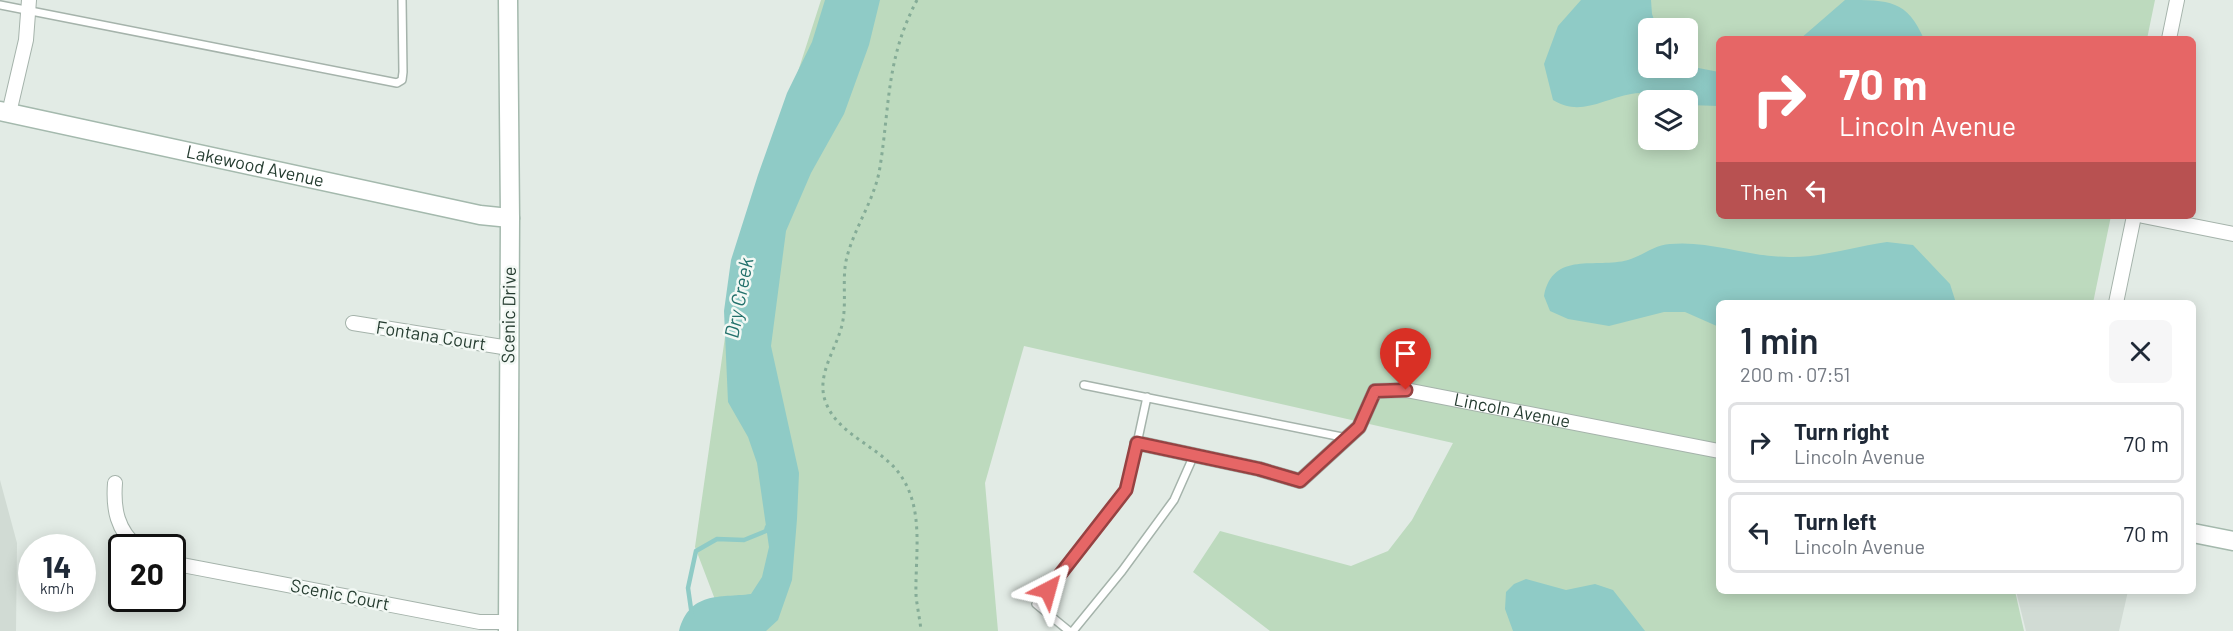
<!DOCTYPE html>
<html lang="en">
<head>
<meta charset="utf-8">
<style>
  body { margin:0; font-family:Barlow,sans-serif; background:#f6f6f7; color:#1f2937; height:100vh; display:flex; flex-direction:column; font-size:22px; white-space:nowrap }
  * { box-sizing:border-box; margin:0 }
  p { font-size:20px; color:#747a83 }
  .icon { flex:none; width:33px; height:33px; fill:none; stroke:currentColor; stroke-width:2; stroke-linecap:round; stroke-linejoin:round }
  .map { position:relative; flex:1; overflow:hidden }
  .details { position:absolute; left:1716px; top:300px; width:480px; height:294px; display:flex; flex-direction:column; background:#fff; border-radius:9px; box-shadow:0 3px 15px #0003 }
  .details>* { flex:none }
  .top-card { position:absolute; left:1716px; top:36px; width:480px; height:183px; border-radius:9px; box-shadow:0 3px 15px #0003; background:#e66666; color:#fff; overflow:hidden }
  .fabs { position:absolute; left:1638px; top:18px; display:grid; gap:12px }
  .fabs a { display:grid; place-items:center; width:60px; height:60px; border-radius:9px; background:#fff; box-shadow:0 3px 15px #0003; font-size:30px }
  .speed { position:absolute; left:18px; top:534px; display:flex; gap:12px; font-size:30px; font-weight:700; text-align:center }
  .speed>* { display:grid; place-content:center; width:78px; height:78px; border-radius:50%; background:#fff; box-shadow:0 3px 15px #0003; line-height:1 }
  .speed small { font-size:15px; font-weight:400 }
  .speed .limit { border:3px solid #111; border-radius:9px; background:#fff; color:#111 }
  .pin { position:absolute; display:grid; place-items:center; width:51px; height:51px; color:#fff; margin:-62px -26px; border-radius:50% 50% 50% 0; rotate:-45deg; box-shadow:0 0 6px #0007 }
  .pin .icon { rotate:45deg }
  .me { position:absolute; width:66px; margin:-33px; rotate:39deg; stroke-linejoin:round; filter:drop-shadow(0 0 4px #0008) }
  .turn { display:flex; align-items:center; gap:21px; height:126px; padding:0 24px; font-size:27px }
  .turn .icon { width:78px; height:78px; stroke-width:2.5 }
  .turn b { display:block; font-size:42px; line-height:51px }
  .then { display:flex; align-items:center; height:57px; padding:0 24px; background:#0003; gap:12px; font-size:22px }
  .round { display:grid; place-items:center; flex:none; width:63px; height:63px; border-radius:9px; background:#f6f6f7 }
  .head { display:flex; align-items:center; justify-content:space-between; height:102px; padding:0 24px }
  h1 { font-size:36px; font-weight:600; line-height:45px }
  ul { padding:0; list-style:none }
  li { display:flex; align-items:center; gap:18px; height:81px; margin:0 12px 9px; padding:0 12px; border:3px solid #e0e1e3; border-radius:9px }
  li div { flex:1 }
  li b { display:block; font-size:22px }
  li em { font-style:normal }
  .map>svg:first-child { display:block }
</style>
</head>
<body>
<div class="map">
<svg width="2233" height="631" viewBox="0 0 2233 631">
  <rect width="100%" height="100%" fill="#e2ebe5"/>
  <path fill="#d1dbd4" d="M0 480 17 543 16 631H0Z
    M2016 591H2128L2119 631H2026Z"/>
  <path fill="#bddabe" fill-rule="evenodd" d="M821 0H2155L2147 39H1719V216H2111L2093 303H1719V591H2015L2024 631H1270L1193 572 1220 531 1351 566 1388 551 1412 520 1453 443 1024 346 985 483 998 631H727L695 547 735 267ZM1648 28H1688V68H1648ZM1648 100H1688V140H1648Z"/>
  <path fill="#8fcbc6" d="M825 0H880L869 45 844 114 811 173 786 231 771 346 799 473 797 519 792 580 778 620 766 631H679C690 591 719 598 751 594L762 577 769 547 757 463 748 437 728 402 724 311 731 260 758 175 787 93 812 42Z
    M1581 0H1651L1652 14 1657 28H1648V68L1688 66 1719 72V106L1688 105V100C1668 100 1650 90 1631 94 1603 99 1580 117 1553 100L1544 64 1558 26Z
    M1845 0C1890 0 1907 0 1924 39H1800Z
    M1887 242 1913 245 1950 284 1956 303H1719V327L1685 312H1664L1609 326 1568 319 1550 311 1544 296C1553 250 1596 269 1628 260 1642 256 1654 245 1670 244 1711 240 1751 258 1793 257 1824 257 1856 246 1887 242Z
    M1526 579 1566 590 1595 584 1613 590 1645 631H1513L1505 609 1506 592 1514 584Z"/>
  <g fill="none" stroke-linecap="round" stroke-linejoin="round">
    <path stroke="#8fcbc6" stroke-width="4.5" d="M692 616 688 588 696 551 717 539 744 540 766 531 767 527"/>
    <g stroke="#a5b3ab" stroke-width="10">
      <path id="lane" d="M0 5 397 83 402 80 403 72 402 0
        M1084 385 1347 438
        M1069 631 1036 604 1127 490 1147 397
        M1073 631 1122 571 1174 500 1194 455"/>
    </g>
    <g stroke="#a5b3ab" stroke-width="16">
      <g id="street">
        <path d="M2169 39 2177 0"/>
        <path d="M9 113 26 40 29 0"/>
        <path d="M2143 216 2233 234"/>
        <path d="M2116 303 2134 216"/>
        <path d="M353 323 509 348"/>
        <path id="s1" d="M1137 443 1259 469 1300 481 1359 427 1375 391 1406 390 1719 451"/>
        <path d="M115 483C113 509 117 530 138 548"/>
        <path d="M172 563 480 622H508"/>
      </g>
    </g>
    <g stroke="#a4b9ad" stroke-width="21">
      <g id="secondary">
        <path d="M508 0 510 218 508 631"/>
        <path id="s2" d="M0 111 480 215 510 218"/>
        <path d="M2193 533 2233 541"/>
      </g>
    </g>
    <path stroke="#85ac97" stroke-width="3" stroke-dasharray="3 4.5" stroke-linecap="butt" d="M917 0C886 59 890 104 880 167 875 200 853 229 846 261 842 282 847 304 842 325 836 350 815 376 826 403 839 437 885 448 903 479 924 513 915 557 916 595 917 607 920 619 921 631"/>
    <use href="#lane" stroke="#fff" stroke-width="7"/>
    <use href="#street" stroke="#fff" stroke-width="14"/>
    <use href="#secondary" stroke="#fff" stroke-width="18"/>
  </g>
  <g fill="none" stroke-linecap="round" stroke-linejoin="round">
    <g stroke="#964242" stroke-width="15">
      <path id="route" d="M1048 590 1126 490 1137 443 1259 469 1300 481 1359 427 1375 391 1406 390"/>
    </g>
    <use href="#route" stroke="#e66666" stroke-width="10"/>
  </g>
  <g text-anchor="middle" stroke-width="5" stroke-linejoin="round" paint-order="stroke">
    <g font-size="18" fill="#243b2f" stroke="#f2f8f4">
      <text dy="6" stroke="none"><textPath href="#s2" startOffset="261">Lakewood Avenue</textPath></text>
      <text transform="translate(509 315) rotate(-89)" y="6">Scenic Drive</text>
      <text transform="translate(431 336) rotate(9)" y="6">Fontana Court</text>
      <text dy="6" stroke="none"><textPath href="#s1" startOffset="426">Lincoln Avenue</textPath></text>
      <text transform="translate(340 595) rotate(11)" y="6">Scenic Court</text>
    </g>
    <g font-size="20" font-style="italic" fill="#23716c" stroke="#f2f8f4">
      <text transform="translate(739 298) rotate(-79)" y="7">Dry Creek</text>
    </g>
  </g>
</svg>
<div class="fabs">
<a><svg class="icon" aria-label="sound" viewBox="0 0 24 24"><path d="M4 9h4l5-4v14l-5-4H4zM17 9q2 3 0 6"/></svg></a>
<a><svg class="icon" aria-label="layers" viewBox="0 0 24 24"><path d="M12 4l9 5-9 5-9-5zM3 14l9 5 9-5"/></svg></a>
</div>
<div class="speed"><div>14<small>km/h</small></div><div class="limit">20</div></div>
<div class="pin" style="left:1406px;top:390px;background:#d93025"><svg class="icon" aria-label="arrive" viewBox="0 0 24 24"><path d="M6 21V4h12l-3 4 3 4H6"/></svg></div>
<svg class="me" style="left:1048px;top:590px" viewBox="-20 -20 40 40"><path d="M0-17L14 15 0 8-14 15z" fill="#e66666" stroke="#fff" stroke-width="4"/></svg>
<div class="top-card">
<div class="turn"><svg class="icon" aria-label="right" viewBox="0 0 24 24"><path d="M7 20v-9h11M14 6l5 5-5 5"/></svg><div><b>70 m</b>Lincoln Avenue</div></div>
<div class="then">Then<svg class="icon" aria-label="left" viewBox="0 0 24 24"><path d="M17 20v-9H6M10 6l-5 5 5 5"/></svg></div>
</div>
<section class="details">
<div class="head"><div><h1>1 min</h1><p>200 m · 07:51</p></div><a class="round"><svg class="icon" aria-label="close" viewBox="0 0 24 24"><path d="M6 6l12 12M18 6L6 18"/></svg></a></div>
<ul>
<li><svg class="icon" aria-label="right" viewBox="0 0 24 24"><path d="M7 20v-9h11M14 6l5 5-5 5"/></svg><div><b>Turn right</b><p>Lincoln Avenue</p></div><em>70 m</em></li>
<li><svg class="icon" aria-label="left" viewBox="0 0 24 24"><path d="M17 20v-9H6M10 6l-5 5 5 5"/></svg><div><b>Turn left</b><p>Lincoln Avenue</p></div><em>70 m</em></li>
</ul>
</section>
</div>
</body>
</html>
